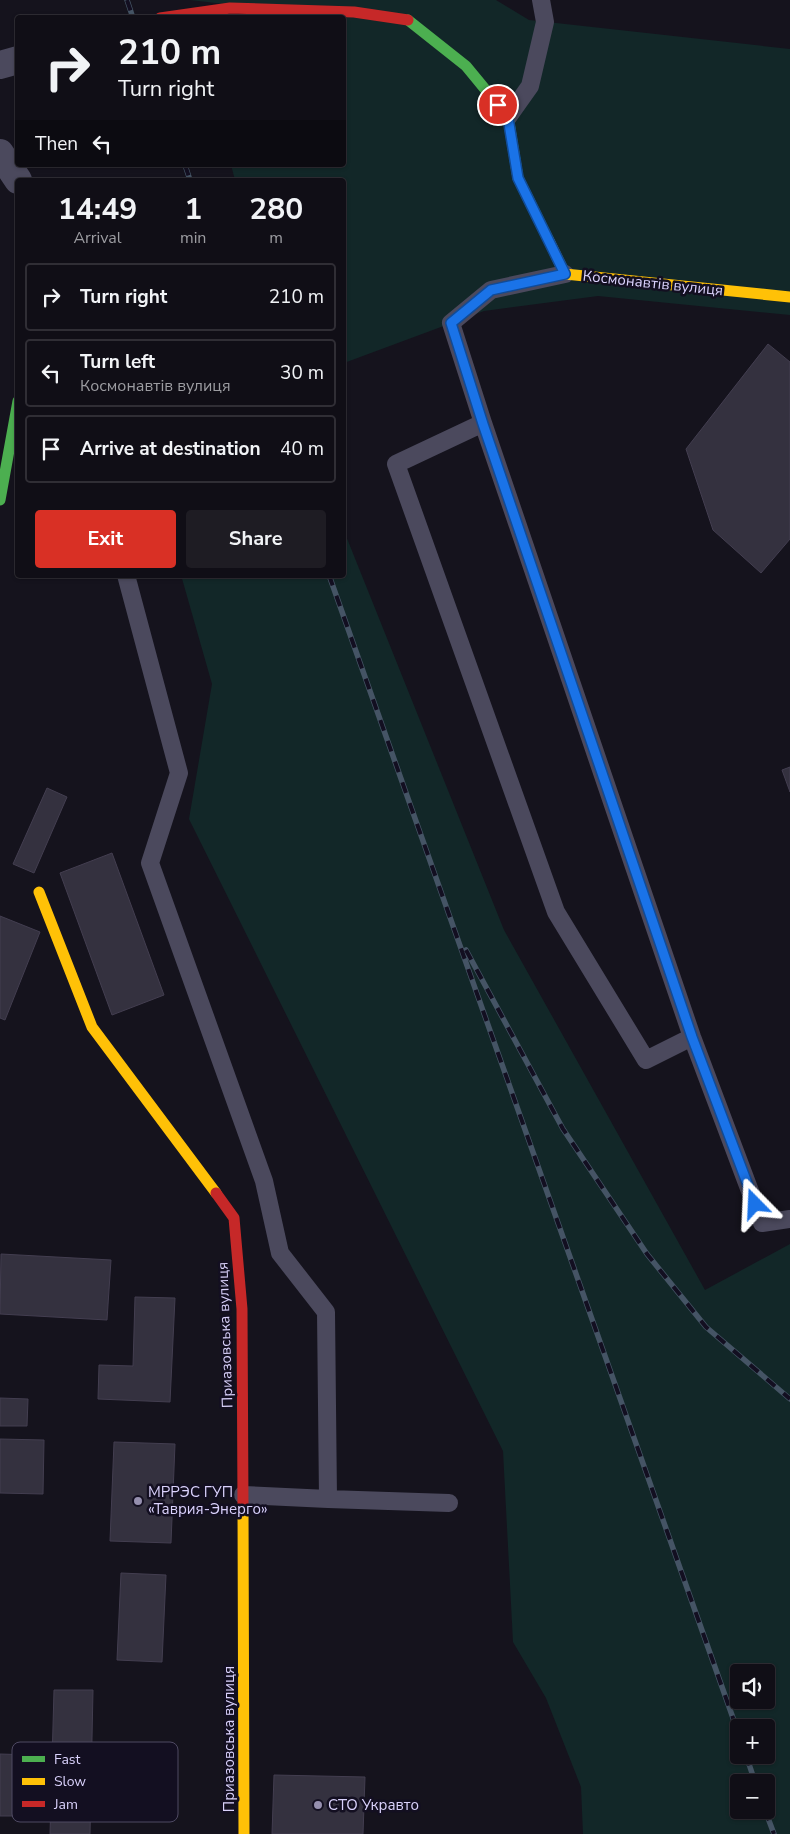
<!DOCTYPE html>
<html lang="en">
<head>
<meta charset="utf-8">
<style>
  body { margin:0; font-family:"Nunito Sans",sans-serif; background:#1e1c23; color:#f1f3f6; height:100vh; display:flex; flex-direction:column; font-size:19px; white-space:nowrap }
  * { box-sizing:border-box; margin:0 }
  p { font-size:16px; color:#9c9ca1 }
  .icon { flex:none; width:28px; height:28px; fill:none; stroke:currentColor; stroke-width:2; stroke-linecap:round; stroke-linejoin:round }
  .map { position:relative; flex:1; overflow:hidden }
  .details { position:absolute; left:15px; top:178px; width:331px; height:400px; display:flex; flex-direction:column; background:#100e16; border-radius:5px; box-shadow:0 1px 4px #0004,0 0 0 1px #302e35 }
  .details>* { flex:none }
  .banner { position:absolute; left:15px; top:15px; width:331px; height:152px; border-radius:5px; box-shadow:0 1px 4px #0004,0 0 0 1px #302e35; background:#100e16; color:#f1f3f6; overflow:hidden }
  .controls { position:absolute; left:730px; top:1664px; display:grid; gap:10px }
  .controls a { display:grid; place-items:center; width:45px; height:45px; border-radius:5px; background:#100e16; box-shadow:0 1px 4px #0004,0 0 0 1px #302e35; font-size:25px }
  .pin { position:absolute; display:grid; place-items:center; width:42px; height:42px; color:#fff; margin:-21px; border:2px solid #fff; border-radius:50%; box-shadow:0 1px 5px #0007 }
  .me { position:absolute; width:55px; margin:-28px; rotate:339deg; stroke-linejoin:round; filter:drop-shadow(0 0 4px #0008) }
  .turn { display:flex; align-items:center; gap:18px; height:105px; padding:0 20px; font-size:22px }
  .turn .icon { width:65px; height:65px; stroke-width:2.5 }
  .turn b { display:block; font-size:35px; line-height:42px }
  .then { display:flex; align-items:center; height:48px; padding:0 20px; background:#0003; gap:10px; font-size:19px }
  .eta { display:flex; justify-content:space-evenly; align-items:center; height:85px; text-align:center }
  .eta b { font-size:30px; font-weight:700; line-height:35px }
  .cta { display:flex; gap:10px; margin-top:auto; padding:10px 20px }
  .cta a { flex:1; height:58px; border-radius:5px; background:#d93025; color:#fff; font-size:20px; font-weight:700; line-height:58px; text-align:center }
  .cta a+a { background:#1e1c23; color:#f1f3f6 }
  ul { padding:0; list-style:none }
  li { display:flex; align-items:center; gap:15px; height:68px; margin:0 10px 8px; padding:0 10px; border:2px solid #302e35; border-radius:5px }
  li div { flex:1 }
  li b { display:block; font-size:19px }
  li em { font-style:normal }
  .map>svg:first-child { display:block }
</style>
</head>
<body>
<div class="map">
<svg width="790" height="1834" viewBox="0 0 790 1834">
  <rect width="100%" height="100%" fill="#15131d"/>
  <path fill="#122728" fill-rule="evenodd" d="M190 0H496L529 20 790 49V315L598 296 484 311 344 363V180H235L231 165H344V18Z
    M344 531 504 930 705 1290 790 1244V1834H583L581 1787 546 1698 513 1642 503 1451 189 819 212 684 181 575H344ZM739 1672H766V1700H739ZM739 1728H766V1755H739ZM739 1782H766V1810H739Z"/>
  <path fill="#34313f" stroke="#433e50" d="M768 344 790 362V539L761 573 713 530 686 449Z
    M790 767V792L782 770Z
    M47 788 67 797 34 873 13 864Z
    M112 853 164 995 112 1015 60 873Z
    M0 916 40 932 5 1020 0 1018Z
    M1 1254 111 1260 107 1320 0 1314Z
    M135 1297 175 1298 170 1402 98 1399 99 1365 133 1366Z
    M0 1398 28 1399 27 1426H0Z
    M0 1439 44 1440 43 1494 0 1493Z
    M114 1442 175 1444 171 1543 110 1541Z
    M121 1573 166 1575 162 1662 117 1660Z
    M54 1690H93L90 1834H50Z
    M0 1754 32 1755 31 1816H0Z
    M274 1775 365 1777 363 1834H272Z"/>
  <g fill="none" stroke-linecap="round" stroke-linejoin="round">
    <path stroke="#4b495d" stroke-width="18" d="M508 117 530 86 545 22 541 0
      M483 423 451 323 491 290 565 274
      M126 575 179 773 150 863 264 1181 280 1253 326 1312 328 1499 243 1495
      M692 1037 646 1060 556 912 396 464 483 423 692 1037 762 1223 790 1219
      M328 1499 449 1503"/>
    <path stroke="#4b495d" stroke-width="28" d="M0 65 18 60
      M0 153 18 180"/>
    <path stroke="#4caf50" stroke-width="11" d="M408 20 466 66 508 117 518 178 549 241
      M0 500 18 401"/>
    <path stroke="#ffc107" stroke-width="11" d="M549 241 565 274 790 297
      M39 892 92 1027 216 1193
      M243 1506 244 1834"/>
    <path stroke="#c62828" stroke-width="11" d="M160 18 230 8 354 12 408 20
      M216 1193 234 1218 242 1309 243 1506"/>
    <g stroke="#455465" stroke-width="5.5">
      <path id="rail" d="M127 0 133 18
        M185 165 190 180
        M329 575 739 1735
        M466 950 563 1129 647 1254 706 1327 790 1399
        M746 1755 755 1782
        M765 1810 774 1834"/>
    </g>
    <use href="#rail" stroke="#130f21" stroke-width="4" stroke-dasharray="11" stroke-linecap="butt"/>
  </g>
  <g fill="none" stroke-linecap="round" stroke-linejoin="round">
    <g stroke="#114b97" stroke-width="12">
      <path id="route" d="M498 105 508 118 518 178 565 274 491 290 451 323 483 424 692 1037 755 1204"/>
    </g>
    <use href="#route" stroke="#1a73e8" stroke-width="9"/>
  </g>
  <g fill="#958fae" stroke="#130f21" stroke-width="2">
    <circle cx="138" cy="1501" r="5"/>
    <circle cx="318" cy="1805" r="5"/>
  </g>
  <g text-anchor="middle" stroke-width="5" stroke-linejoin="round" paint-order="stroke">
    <g font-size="15" fill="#dad2fc" stroke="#130f21">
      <text transform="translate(653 283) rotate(6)" y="5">Космонавтів вулиця</text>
      <text transform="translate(225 1335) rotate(-92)" y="5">Приазовська вулиця</text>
      <text transform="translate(229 1739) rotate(-90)" y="5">Приазовська вулиця</text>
    </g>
    <g font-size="15" fill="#dad2fc" stroke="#130f21" text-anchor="start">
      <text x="148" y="1497">МРРЭС ГУП<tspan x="148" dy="17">«Таврия-Энерго»</tspan></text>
      <text x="328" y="1810">СТО Укравто</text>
    </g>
  </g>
  <rect x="12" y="1742" width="166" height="80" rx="8" fill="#130f21" stroke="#4f4a63" stroke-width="1"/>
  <rect x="22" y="1756" width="23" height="6" fill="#4caf50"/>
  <rect x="22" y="1778" width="23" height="7" fill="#ffc107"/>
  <rect x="22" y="1801" width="23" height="6" fill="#c62828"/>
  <g font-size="14" fill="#dad2fc">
    <text x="54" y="1764">Fast</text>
    <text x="54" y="1786">Slow</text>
    <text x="54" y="1809">Jam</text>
  </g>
</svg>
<div class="controls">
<a><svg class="icon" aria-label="sound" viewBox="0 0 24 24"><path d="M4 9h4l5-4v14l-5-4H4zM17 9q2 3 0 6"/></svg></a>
<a>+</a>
<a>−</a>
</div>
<div class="pin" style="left:498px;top:105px;background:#d93025"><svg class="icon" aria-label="arrive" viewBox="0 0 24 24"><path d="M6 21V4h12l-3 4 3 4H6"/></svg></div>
<svg class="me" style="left:755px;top:1204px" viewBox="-20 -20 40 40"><path d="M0-17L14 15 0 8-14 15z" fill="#1a73e8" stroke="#fff" stroke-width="4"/></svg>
<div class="banner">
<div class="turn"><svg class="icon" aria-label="right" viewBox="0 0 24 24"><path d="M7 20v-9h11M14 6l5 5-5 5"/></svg><div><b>210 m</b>Turn right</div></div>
<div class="then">Then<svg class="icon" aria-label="left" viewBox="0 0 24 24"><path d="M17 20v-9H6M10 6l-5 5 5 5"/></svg></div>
</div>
<section class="details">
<div class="eta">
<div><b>14:49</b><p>Arrival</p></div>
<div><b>1</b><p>min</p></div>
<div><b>280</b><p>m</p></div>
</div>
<ul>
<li><svg class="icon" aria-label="right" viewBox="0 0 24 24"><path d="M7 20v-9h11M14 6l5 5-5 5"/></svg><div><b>Turn right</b></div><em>210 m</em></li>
<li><svg class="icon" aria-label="left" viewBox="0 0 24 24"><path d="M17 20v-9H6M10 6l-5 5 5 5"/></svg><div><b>Turn left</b><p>Космонавтів вулиця</p></div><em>30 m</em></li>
<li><svg class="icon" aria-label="arrive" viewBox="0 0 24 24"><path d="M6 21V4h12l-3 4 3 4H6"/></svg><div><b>Arrive at destination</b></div><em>40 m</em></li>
</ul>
<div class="cta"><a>Exit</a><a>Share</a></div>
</section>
</div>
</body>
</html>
